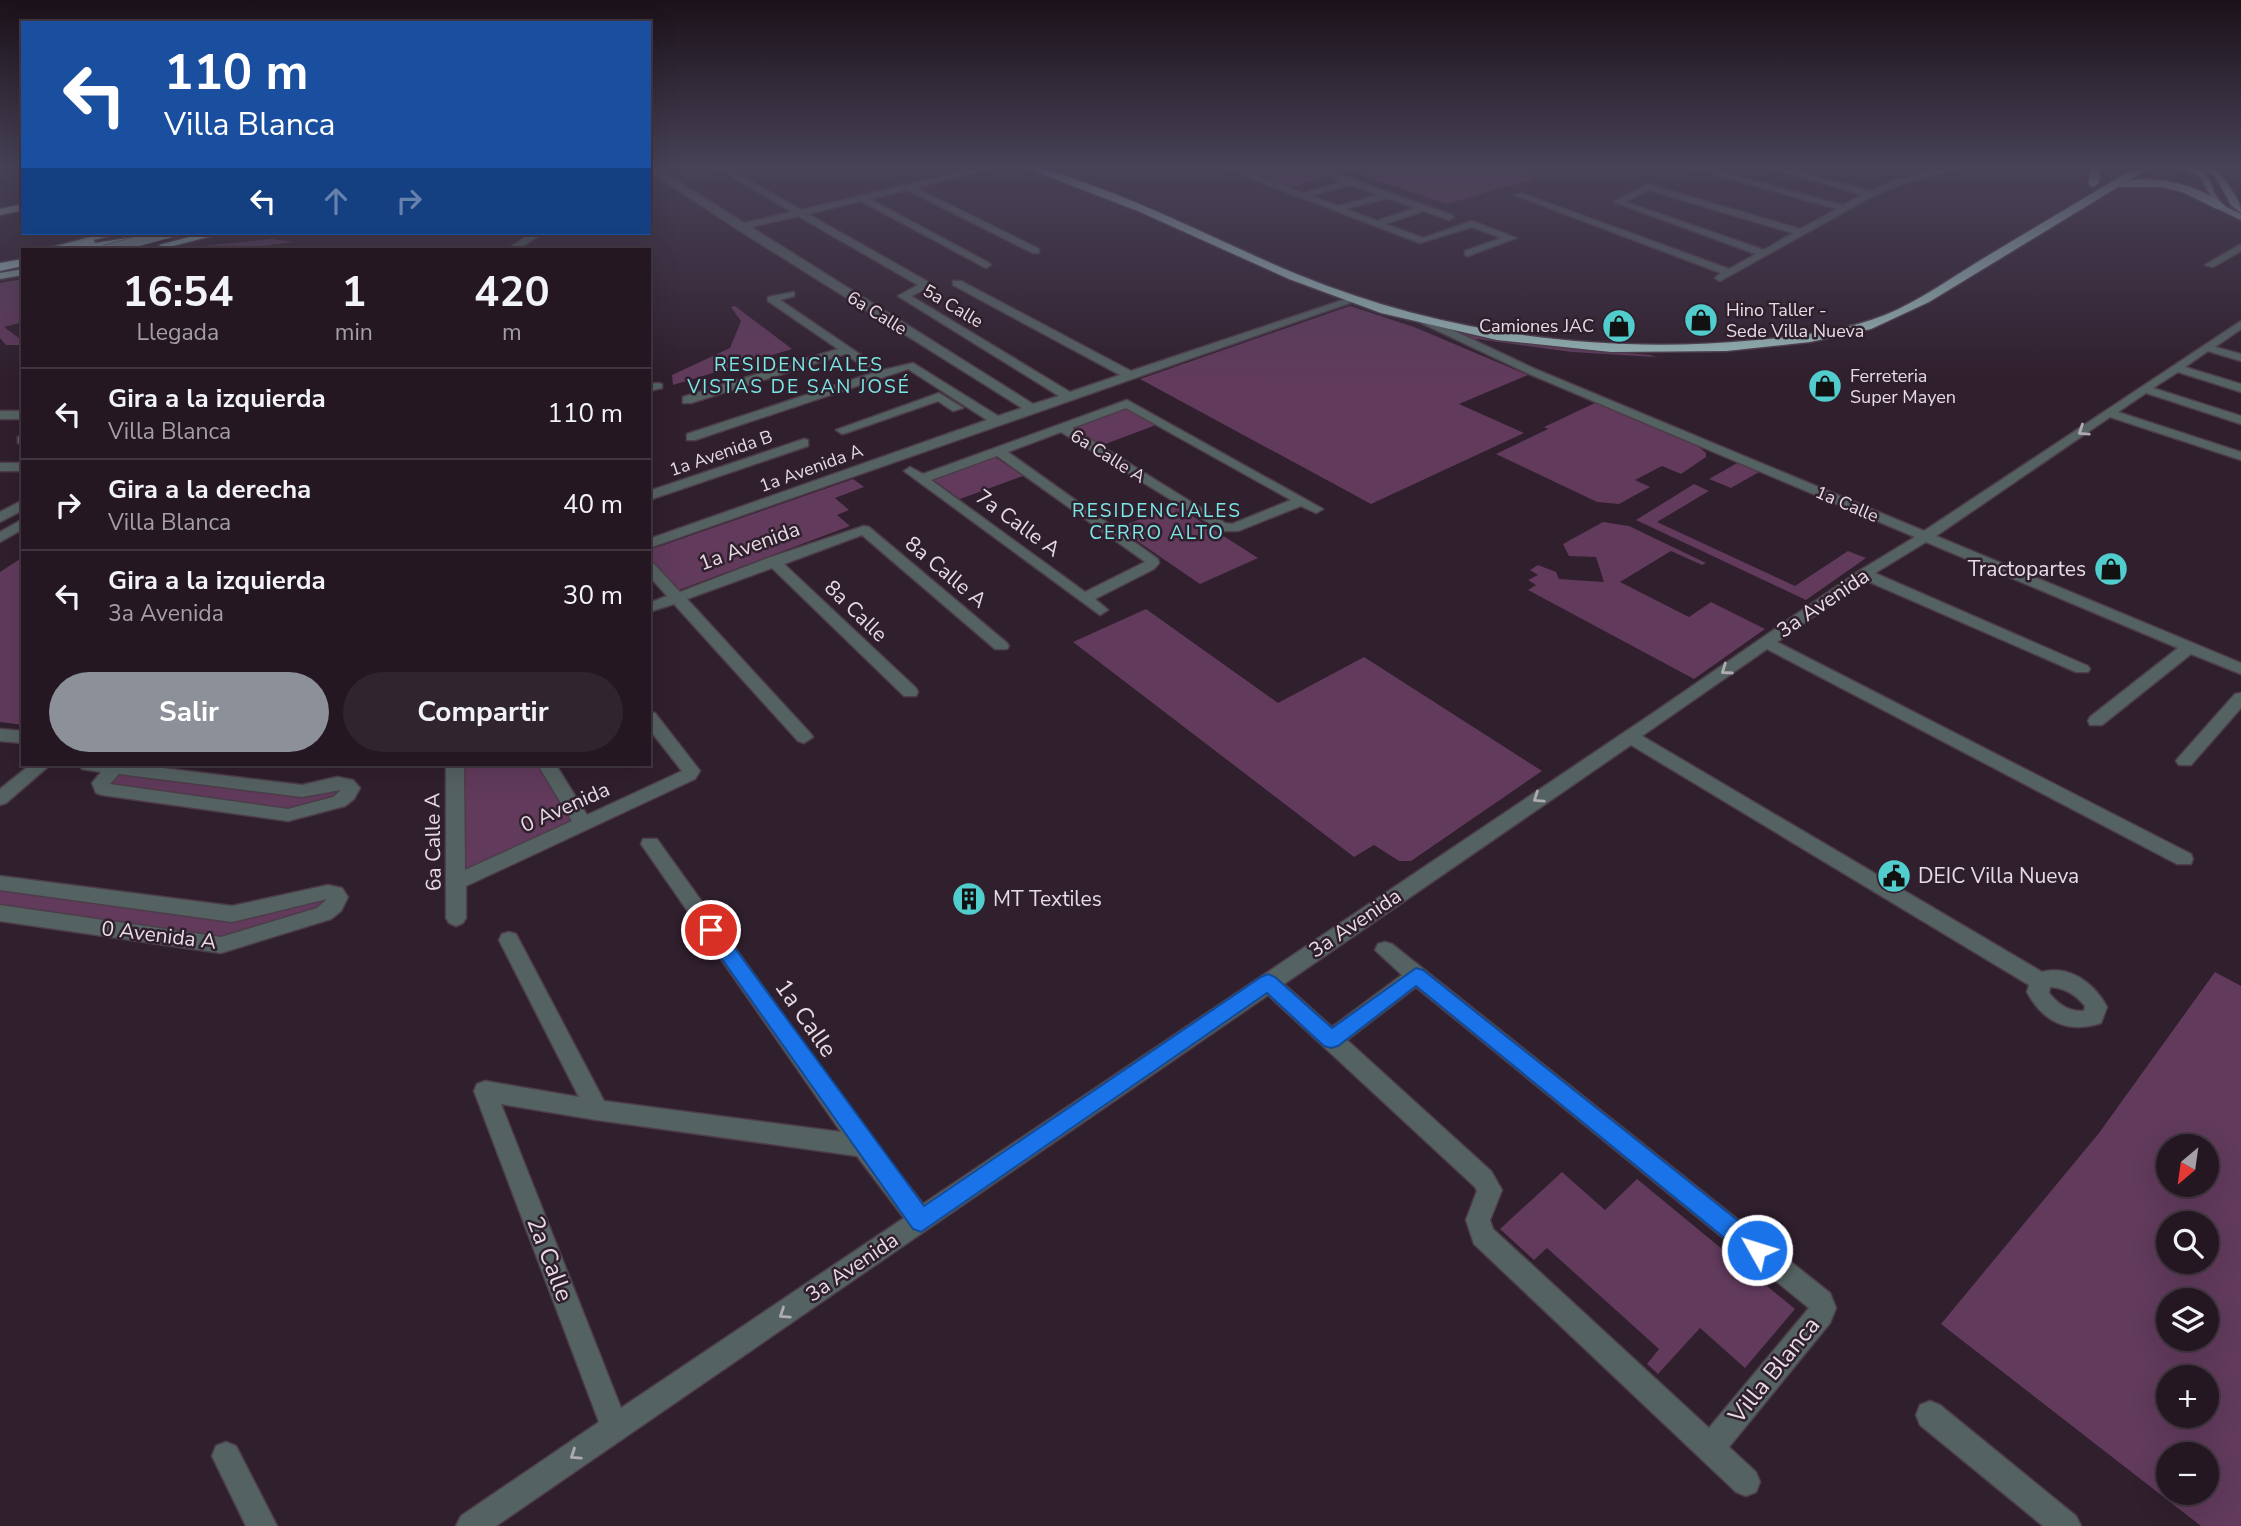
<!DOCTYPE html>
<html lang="es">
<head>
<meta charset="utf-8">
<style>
  body { margin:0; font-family:"Nunito Sans",sans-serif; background:#30242f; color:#f1f3f6; height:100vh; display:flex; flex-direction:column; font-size:26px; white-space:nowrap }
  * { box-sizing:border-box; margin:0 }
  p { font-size:23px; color:#a39fa5 }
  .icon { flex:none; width:38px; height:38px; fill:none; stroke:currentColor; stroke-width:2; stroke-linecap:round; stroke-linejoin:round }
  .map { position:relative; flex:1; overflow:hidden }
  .sheet { position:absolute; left:21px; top:248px; width:630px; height:518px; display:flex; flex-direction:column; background:#241722; border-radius:0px; box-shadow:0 7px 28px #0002,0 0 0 2px #413640 }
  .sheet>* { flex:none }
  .guide { position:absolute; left:21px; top:21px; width:630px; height:214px; border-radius:0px; box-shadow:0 7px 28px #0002,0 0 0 2px #413640; background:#1a4fa0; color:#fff; overflow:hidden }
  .needle { width:46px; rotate:209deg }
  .buttons { position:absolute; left:2156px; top:1134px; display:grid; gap:14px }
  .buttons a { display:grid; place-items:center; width:63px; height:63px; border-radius:50%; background:#241722; box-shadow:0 7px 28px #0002,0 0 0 2px #413640; font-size:35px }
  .pin { position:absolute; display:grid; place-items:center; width:60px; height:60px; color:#fff; margin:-30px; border:4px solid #fff; border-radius:50%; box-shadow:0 2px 7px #0007 }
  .me { position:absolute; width:77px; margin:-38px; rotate:309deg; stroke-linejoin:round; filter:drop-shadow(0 0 5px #0008) }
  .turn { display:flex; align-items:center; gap:24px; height:147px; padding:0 28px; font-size:32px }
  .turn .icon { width:91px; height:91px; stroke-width:2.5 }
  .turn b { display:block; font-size:49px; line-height:60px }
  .lanes { display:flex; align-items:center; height:66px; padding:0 28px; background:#0003; justify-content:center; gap:35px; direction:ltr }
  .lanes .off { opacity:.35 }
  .eta { display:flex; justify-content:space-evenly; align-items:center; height:119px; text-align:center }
  .eta b { font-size:42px; font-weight:700; line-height:49px }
  .action { display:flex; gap:14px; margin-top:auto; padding:14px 28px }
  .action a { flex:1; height:80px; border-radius:42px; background:#8c9099; color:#fff; font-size:28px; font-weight:700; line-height:80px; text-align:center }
  .action a+a { background:#30242f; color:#f1f3f6 }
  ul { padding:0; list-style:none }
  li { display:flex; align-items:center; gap:21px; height:91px; padding:0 28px; border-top:2px solid #413640 }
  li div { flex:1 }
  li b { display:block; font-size:26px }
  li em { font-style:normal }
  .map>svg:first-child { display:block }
</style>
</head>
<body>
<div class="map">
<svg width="2241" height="1526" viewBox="0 0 2241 1526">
  <rect width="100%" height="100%" fill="#301f2d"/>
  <path fill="#613a5c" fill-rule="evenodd" d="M1230 166H1539L1530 180 1447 204 1351 171 1288 188Z
    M272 239 293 242 233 250H163Z
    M23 279V322L4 327 23 341V345H6L0 338V283Z
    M735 306 792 349 673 385 672 375 730 348 741 321 731 307Z
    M1350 306 1414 327 1528 375 1459 404 1524 433 1371 504 1140 379Z
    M1465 333 1538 345 1650 355 1656 357 1572 352 1477 339 1471 341 1459 334Z
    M1595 403 1698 446 1706 453V457L1681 474 1662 466 1635 480 1650 487 1619 504 1597 502 1496 454 1548 429 1544 427Z
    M1126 408 1156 425 1100 446 1071 428Z
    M995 457 1023 476 960 499 932 479Z
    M1737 463 1759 472 1731 488 1709 479Z
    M853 479 864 487 835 498 849 510 837 515 850 526 679 590 649 559V550Z
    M1694 484 1709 491 1657 522 1795 586 1848 551 1866 558 1806 600 1636 520Z
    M1175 505 1258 558 1200 584 1118 528Z
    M1603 522 1629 526 1706 563 1702 565 1671 551 1620 582 1689 617 1711 602 1765 629 1694 679 1528 590 1536 585 1528 580 1538 575 1530 570 1538 565 1556 572 1559 579 1604 582 1596 557 1569 556 1563 544Z
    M23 557V725L0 722V572Z
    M1146 609 1278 703 1364 657 1542 771 1411 861H1399L1374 845 1354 857 1073 642Z
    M455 765H547L583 824 457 882Z
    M115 768 302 791 337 783 351 792 288 815 101 783Z
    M0 883 232 914 328 892 338 901 221 945 0 913Z
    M2215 972 2241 986V1526H2201L1941 1324 2099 1133ZM2168 1146H2207V1185H2168ZM2168 1223H2207V1262H2168ZM2168 1300H2207V1339H2168ZM2168 1377H2207V1416H2168ZM2168 1454H2207V1493H2168Z
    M1562 1172 1605 1210 1637 1179 1795 1309 1745 1368 1700 1328 1658 1374 1647 1364 1659 1349 1547 1248 1534 1260 1500 1229Z"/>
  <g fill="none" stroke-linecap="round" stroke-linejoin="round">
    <g stroke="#4d3d4a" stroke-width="3">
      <path id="minor" d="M649 166H654L744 223 792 212 714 166H725L801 210 984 166H1000L916 188 1039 249V253H1033L907 190 870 199 989 263 991 265 986 268 861 201 808 214 930 283V287L911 296 1070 392 1120 375 953 285V281H961L1131 371 1349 298 1358 300 649 548V539L987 420 908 369 695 440H687V434L873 373 845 354 691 403H683V397L838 349 768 301V297L794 292V296L780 300 883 370 913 363 998 416 1022 408 737 229 649 171ZM798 216 918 285 898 296 1059 396 1033 404 751 227Z
        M1218 166H1231L1303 193 1342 182 1334 179 1337 174 1452 215 1454 217 1449 220 1424 211 1385 224 1423 238 1472 221 1516 238 1468 256 1465 255V251L1502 238 1472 227 1420 243ZM1351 185 1378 195 1338 206 1311 196ZM1387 198 1415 208 1377 221 1346 209Z
        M1684 166H1699L1843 205 1862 195 1764 166H1779L1870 191 1895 180 1952 166H1967L1901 184 1871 197 1720 281 1715 278 1721 273 1514 195 1521 193 1729 269 1756 254 1614 202 1647 184 1800 229 1837 209ZM1648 190 1793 233 1764 250 1625 202Z
        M532 233H543L517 250H506Z
        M2241 244V251L2213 267 2205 265Z
        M1419 318H1427L1535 369 1924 531 2241 321V329L2215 347 2241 354V361L2208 351 2185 367 2241 384V392L2178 372 2153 388 2241 416V424L2146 393 2118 412 2241 452V460L2110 417 1936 536 2241 663V674L2191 654 2102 725H2090L2088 721 2090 717 2178 648 1926 542 1875 573 2088 666 2090 669 2088 672H2076L1865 580 1777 642 2191 854 2193 859 2191 864H2177L1767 649 1642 736 2042 972C2069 964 2095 984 2107 1007L2101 1023C2068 1034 2043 1022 2027 992L2029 985 1631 745 1284 984 1332 1027 1402 975 1375 950 1378 944 1385 942 1392 944 1830 1293 1836 1308 1830 1323 1729 1447 1756 1472 1760 1482 1756 1492 1746 1496 1736 1492 1474 1244 1466 1220 1477 1191 1475 1187 1268 995 496 1526H456L461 1516 599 1422 474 1091 477 1084 485 1081 579 1097 499 940 502 934 509 932 516 934 604 1101 841 1132 641 844 643 839H657L872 1139 923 1204 1656 711 1859 571 1915 537 1527 373 1419 322ZM1416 987 1809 1308 1709 1428 1493 1229 1490 1220 1502 1190 1491 1171 1347 1040ZM2050 987C2065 988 2075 994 2085 1006L2084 1011C2069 1012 2059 1005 2049 993ZM501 1104 597 1120 857 1156 904 1218 621 1408Z
        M658 383 662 384V388L649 391V384Z
        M939 393 963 408 953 411 938 401 846 433 842 434 836 430Z
        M1127 400 1323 509 1316 513 1301 506 1238 531H1222L1061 432 1008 452 1158 559 1159 563 1154 569 1095 599 1108 610 1100 615 904 471 910 467 923 474ZM1126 408 1291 500 1232 524 1225 523 1072 428ZM997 456 1144 561 1145 562 1085 592 931 480Z
        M0 411H23V419H0Z
        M22 436 23 444 18 443V437Z
        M804 439 808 440V446L649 500V491Z
        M0 463H23V471H0Z
        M23 500V510L0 522V512Z
        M23 519V529L0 542V532Z
        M864 526 869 527 1007 643 1009 646 1007 649H995L862 535 784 564 916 688 918 692 916 696H904L772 568 687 599 810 733 813 737 804 743 798 741 674 604 649 612V603L667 596 649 576V563L654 564 680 592 768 558Z
        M2241 693V708L2191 765H2179L2176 761 2179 757 2235 694Z
        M649 712 655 713 697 767 700 771 695 779 466 886V918L463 923 456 926 449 923 446 918V765H464L465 870 572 821 538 765H556L587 815 682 771 649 729Z
        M0 729 23 731V743L0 741Z
        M30 765H50L6 803 0 805V789Z
        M79 765H137L302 785 337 777 353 780 360 788 354 799 345 806 288 821 102 795 96 793 92 783 101 772 82 769ZM119 774 302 797 341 790 333 797 288 809 110 784Z
        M0 876 232 906 328 885 342 888 348 897 341 911 331 919 221 953 0 921V905L221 937 317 908 327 899 232 922 0 890Z
        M1930 1401 1940 1405 2076 1516 2081 1526H2043L1920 1425 1916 1415 1920 1405Z
        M226 1442 236 1446 277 1526H246L212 1456 216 1446Z"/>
    </g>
    <g stroke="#4d3d4a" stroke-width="3">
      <path id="major" d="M2176 166C2219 166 2204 188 2225 206 2229 209 2236 211 2241 214V220L2218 209 2200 177Z
        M2194 166C2219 166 2224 177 2236 197 2239 204 2241 205 2241 213L2231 205 2215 176Z
        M23 204V210L0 215V209Z
        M105 233H121L56 250H40Z
        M23 269V275L0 279V273Z"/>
    </g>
    <g stroke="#4d3d4a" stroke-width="3">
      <path id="highway" d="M1021 166C1047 166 1072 178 1096 187 1165 212 1231 247 1299 275 1444 334 1601 355 1757 340 1800 336 1844 331 1885 315 1919 301 1948 280 1979 261 2032 229 2085 198 2138 166H2151L2128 181C2159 175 2202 186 2226 207L2217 209 2182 192 2161 187H2118L1929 302 1871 329 1810 342 1726 351 1611 352 1497 340 1381 313 1289 279 1138 211Z
        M2092 166H2102L2098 184 2093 187 2088 184Z
        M2207 166H2217L2219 171 2210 173Z
        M159 233H184L178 236 95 250H41L90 239 94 240 95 243Z
        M204 233H224L165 248 159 245Z
        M23 259V266L0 271V263Z"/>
    </g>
    <use href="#minor" fill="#556262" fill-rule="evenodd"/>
    <use href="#major" fill="#849f9e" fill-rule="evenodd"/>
    <use href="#highway" fill="#96b6b6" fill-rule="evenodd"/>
    <g stroke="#4d3d4a" stroke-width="11" stroke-linecap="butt">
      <path id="major-bridge" d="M105 250 169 233"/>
    </g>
    <use href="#major-bridge" stroke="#849f9e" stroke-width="10"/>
  </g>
  <defs><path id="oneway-chevron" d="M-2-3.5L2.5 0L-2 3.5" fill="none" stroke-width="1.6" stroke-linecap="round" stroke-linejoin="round" transform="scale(1.75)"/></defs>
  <g stroke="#adabb0">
    <use href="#oneway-chevron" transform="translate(2083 431) rotate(146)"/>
    <use href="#oneway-chevron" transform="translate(1726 670) rotate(145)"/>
    <use href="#oneway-chevron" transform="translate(1538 798) rotate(146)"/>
    <use href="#oneway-chevron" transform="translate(784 1314) rotate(146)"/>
    <use href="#oneway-chevron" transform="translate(575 1455) rotate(146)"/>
  </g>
  <linearGradient id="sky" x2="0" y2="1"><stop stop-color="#1a1119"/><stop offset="0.44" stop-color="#484257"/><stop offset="1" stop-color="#484257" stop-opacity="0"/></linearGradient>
  <rect width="2241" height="380" fill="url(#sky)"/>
  <path fill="#1a73e8" stroke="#114b97" stroke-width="2" d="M711 923 718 925 924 1206 1261 977 1268 974 1275 977 1332 1028 1416 968 1423 970 1765 1242 1768 1250 1765 1258 1757 1261 1749 1258 1416 986 1338 1046 1331 1048 1324 1046 1267 993 921 1232 913 1229 705 935 702 930 705 925Z"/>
  <defs>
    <g id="shop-disc" transform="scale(1.75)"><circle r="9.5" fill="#52cdcd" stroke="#301f2d"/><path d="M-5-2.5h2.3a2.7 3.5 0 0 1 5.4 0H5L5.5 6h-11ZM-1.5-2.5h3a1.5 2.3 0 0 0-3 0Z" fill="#111"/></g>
    <g id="civic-disc" transform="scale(1.75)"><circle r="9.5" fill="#52cdcd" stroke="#301f2d"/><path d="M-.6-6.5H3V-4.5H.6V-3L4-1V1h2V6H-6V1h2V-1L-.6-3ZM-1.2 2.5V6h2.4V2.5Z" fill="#111"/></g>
    <g id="building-disc" transform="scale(1.75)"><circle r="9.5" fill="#52cdcd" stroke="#301f2d"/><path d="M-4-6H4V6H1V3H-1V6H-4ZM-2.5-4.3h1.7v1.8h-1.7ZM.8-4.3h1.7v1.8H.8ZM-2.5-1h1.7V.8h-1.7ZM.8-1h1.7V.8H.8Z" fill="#111"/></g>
  </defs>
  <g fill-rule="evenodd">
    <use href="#shop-disc" x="1701" y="320"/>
    <use href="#shop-disc" x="1619" y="326"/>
    <use href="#shop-disc" x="1825" y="386"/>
    <use href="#shop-disc" x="2111" y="569"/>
    <use href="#civic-disc" x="1894" y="876"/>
    <use href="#building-disc" x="969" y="899"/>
  </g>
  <g text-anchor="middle" stroke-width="5" stroke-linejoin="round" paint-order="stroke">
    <g font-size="18" fill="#e7dbe4" stroke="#301f2d">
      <text transform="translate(953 306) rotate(31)" y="6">5a Calle</text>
      <text transform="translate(877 313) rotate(32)" y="6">6a Calle</text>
      <text transform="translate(721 453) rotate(-19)" y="6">1a Avenida B</text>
      <text transform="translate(1108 456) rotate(32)" y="6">6a Calle A</text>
      <text transform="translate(811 468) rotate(-20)" y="6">1a Avenida A</text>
      <text transform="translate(1847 504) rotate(23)" y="6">1a Calle</text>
    </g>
    <g font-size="18" fill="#e7dbe4" stroke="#301f2d" text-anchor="start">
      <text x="1726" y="316">Hino Taller -<tspan x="1726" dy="21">Sede Villa Nueva</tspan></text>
      <text x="1594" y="332" text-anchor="end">Camiones JAC</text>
      <text x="1850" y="382">Ferreteria<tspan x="1850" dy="21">Super Mayen</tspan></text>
    </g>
    <g font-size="19" letter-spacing="2" fill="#7be8e8" stroke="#301f2d">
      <text x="799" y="371">RESIDENCIALES<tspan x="799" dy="22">VISTAS DE SAN JOSÉ</tspan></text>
      <text x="1157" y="517">RESIDENCIALES<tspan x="1157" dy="22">CERRO ALTO</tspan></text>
    </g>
    <g font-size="21" fill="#e7dbe4" stroke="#301f2d">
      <text transform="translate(1018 523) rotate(36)" y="7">7a Calle A</text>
      <text transform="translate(749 546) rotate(-20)" y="7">1a Avenida</text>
      <text transform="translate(946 572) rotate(40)" y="7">8a Calle A</text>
      <text transform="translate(1823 603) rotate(-34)" y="7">3a Avenida</text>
      <text transform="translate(856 611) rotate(44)" y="7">8a Calle</text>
      <text transform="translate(565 807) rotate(-24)" y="7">0 Avenida</text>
      <text transform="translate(433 842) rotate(-91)" y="7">6a Calle A</text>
      <text transform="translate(1355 923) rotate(-34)" y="7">3a Avenida</text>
      <text transform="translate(159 935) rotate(7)" y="7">0 Avenida A</text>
      <text transform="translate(852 1267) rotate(-34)" y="7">3a Avenida</text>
    </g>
    <g font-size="21" fill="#e7dbe4" stroke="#301f2d" text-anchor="start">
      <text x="2086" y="576" text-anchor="end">Tractopartes</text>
      <text x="1918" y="883">DEIC Villa Nueva</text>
      <text x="993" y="906">MT Textiles</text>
    </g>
    <g font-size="24" fill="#e7dbe4" stroke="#301f2d">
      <text transform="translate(806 1018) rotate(55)" y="8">1a Calle</text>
      <text transform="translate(550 1259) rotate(69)" y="8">2a Calle</text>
      <text transform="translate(1774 1370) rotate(-51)" y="8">Villa Blanca</text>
    </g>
  </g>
</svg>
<div class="buttons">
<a><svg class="needle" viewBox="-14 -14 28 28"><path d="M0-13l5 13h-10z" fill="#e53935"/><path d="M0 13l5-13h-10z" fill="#a39fa5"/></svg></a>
<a><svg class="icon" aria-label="search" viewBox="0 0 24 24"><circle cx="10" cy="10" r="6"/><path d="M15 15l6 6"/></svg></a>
<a><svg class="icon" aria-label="layers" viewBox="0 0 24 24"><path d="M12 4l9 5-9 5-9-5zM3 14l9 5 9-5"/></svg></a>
<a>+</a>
<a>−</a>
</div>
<div class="pin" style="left:711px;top:930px;background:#d93025"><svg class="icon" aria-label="arrive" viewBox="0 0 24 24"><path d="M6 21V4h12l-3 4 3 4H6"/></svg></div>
<svg class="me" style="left:1757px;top:1250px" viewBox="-20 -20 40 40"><circle r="17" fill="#1a73e8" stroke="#fff" stroke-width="3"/><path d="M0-11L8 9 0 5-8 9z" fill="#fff"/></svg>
<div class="guide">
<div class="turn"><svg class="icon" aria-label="left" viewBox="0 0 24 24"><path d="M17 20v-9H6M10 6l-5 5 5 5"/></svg><div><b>110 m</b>Villa Blanca</div></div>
<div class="lanes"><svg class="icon" aria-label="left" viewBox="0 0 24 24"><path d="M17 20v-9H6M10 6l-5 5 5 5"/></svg><svg class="icon off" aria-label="ahead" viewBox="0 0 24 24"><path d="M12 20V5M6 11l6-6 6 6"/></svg><svg class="icon off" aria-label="right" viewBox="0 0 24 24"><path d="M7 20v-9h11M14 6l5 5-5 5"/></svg></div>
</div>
<section class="sheet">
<div class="eta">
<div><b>16:54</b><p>Llegada</p></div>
<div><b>1</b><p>min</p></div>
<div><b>420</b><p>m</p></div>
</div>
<ul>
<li><svg class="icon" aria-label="left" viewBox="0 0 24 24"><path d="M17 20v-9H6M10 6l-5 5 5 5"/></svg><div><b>Gira a la izquierda</b><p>Villa Blanca</p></div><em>110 m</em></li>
<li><svg class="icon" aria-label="right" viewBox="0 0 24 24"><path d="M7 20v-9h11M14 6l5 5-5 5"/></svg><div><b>Gira a la derecha</b><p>Villa Blanca</p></div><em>40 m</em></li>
<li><svg class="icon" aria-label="left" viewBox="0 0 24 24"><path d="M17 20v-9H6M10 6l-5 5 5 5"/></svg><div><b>Gira a la izquierda</b><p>3a Avenida</p></div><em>30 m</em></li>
</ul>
<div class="action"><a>Salir</a><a>Compartir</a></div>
</section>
</div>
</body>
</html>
